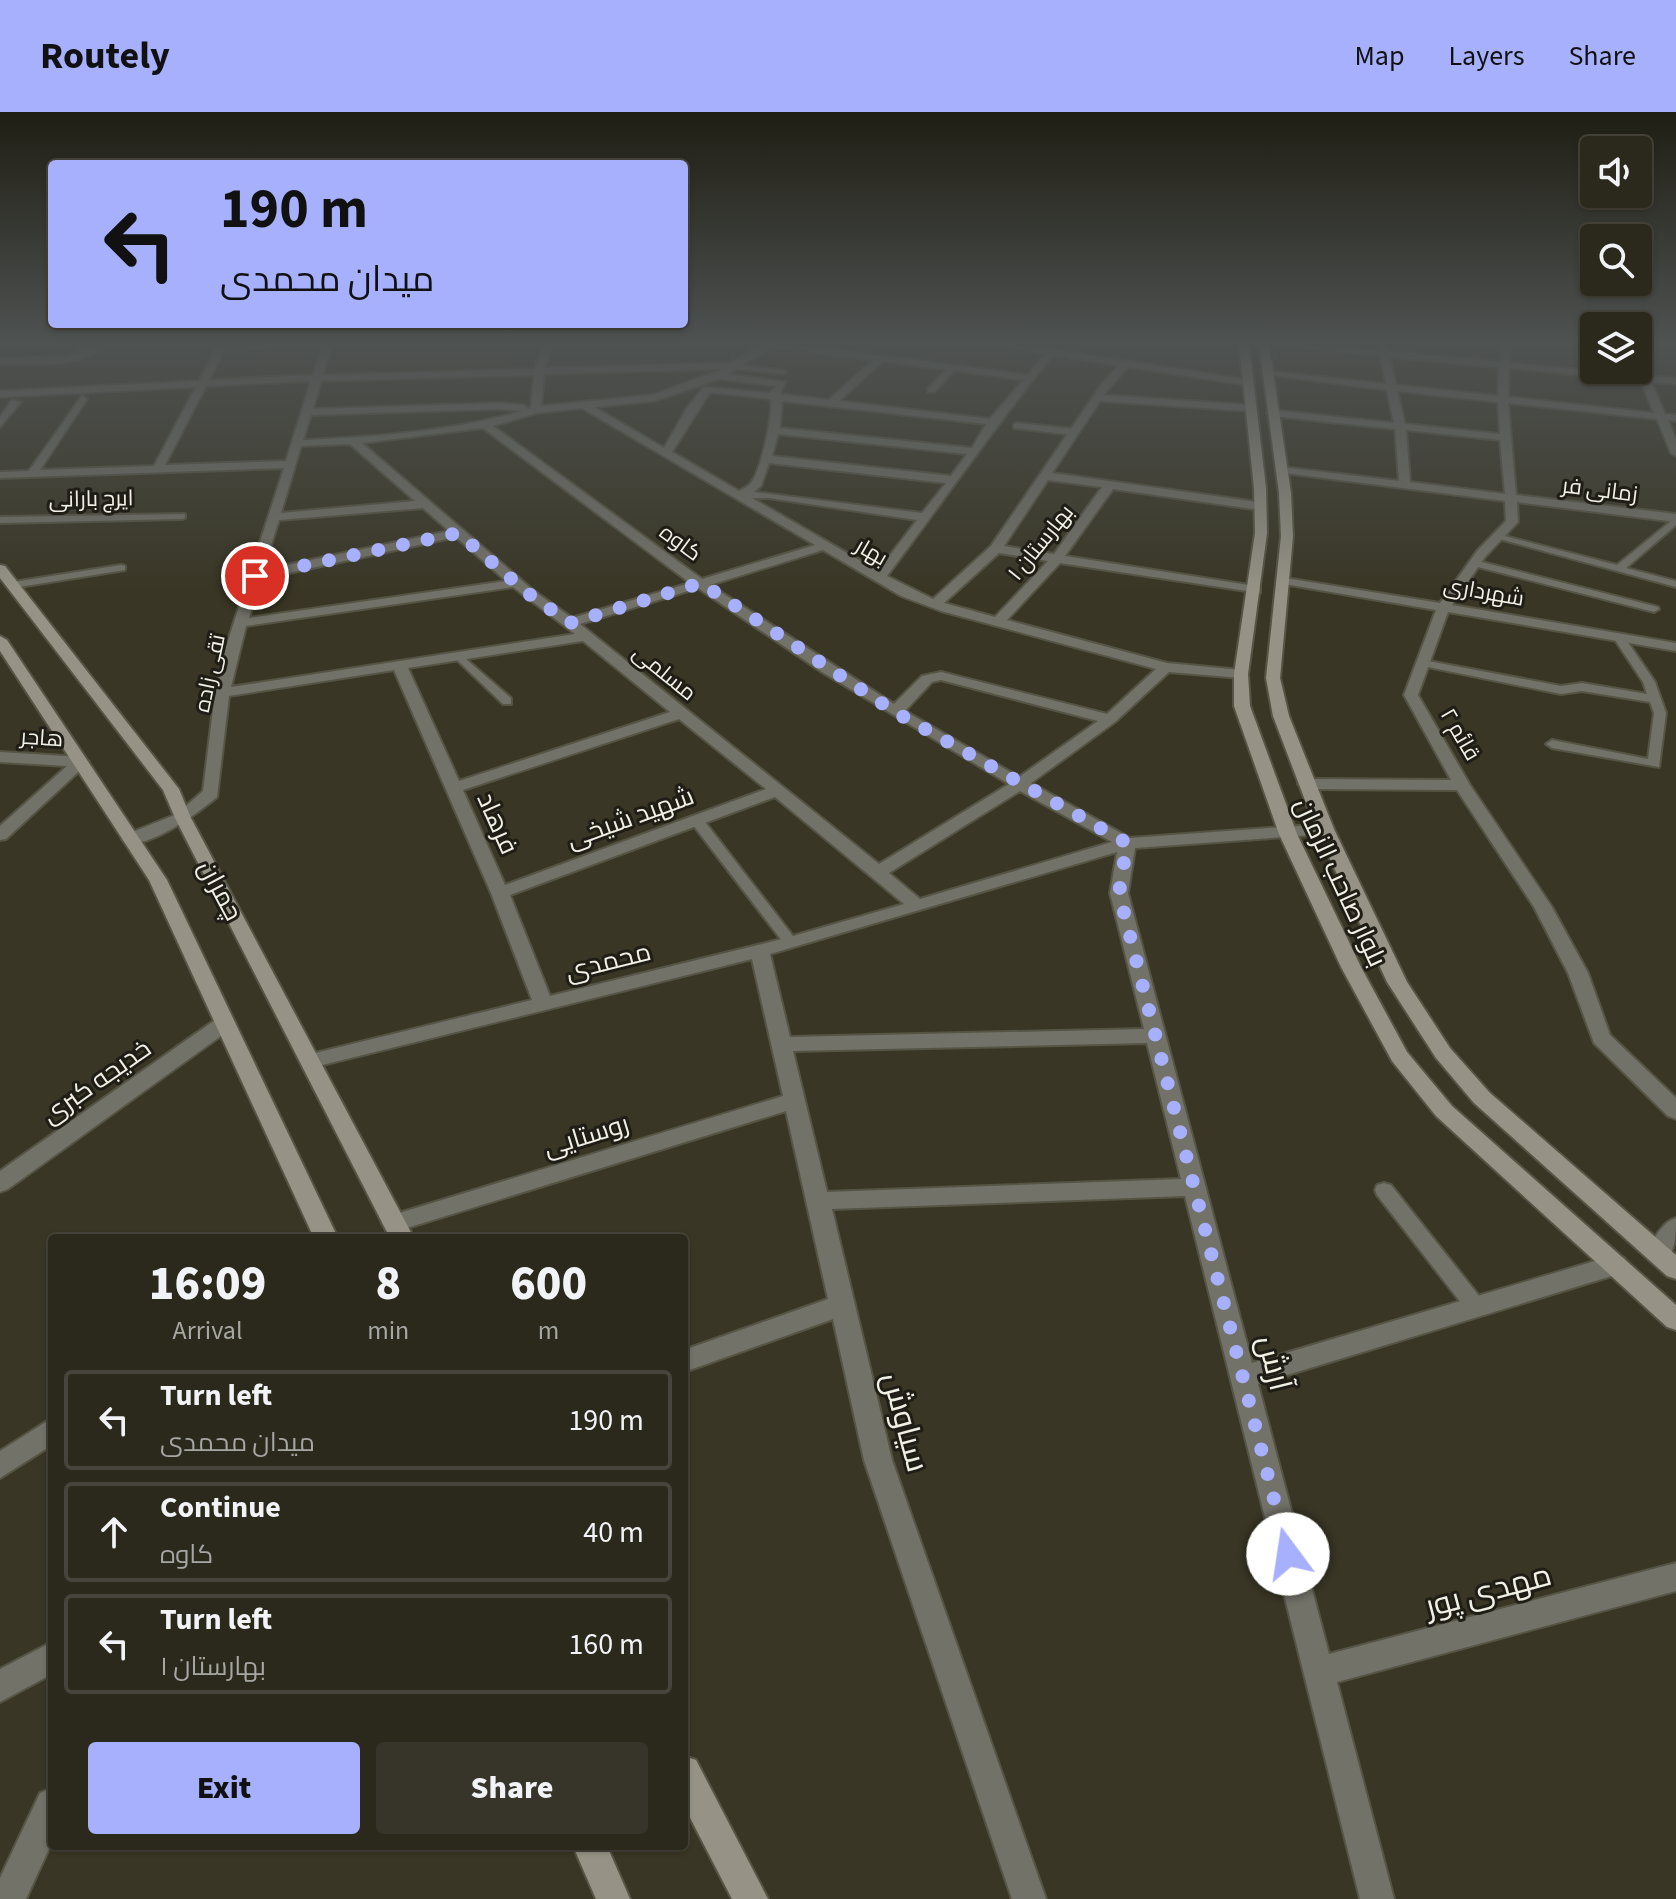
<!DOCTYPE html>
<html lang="en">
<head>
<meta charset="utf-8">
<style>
  body { margin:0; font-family:"Source Sans 3",Cairo,sans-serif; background:#373429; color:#f1f3f6; height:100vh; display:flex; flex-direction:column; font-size:30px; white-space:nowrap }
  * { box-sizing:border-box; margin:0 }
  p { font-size:26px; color:#a6a6a3 }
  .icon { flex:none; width:44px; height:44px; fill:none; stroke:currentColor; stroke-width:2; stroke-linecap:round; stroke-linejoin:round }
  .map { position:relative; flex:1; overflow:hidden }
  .drawer { position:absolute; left:48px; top:1122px; width:640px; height:616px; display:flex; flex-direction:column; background:#2b281c; border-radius:8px; box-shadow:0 2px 6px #0004,0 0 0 2px #47443b }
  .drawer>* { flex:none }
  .top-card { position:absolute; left:48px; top:48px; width:640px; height:168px; border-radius:8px; box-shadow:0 2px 6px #0004,0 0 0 2px #47443b; background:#a7b0fc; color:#111; overflow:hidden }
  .buttons { position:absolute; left:1580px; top:24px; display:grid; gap:16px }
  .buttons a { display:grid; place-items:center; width:72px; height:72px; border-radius:8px; background:#2b281c; box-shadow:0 2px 6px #0004,0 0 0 2px #47443b; font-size:40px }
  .pin { position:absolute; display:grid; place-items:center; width:68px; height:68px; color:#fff; margin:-34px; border:4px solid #fff; border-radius:50%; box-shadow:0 2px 8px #0007 }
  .me { position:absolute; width:88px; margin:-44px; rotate:346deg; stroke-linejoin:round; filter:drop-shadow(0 0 6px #0008) }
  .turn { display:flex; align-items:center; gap:28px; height:168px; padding:0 40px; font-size:36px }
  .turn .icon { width:104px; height:104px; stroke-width:2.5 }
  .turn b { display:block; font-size:56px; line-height:68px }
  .eta { display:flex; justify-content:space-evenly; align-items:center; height:136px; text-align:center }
  .eta b { font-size:48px; font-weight:800; line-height:56px }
  .cta { display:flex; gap:16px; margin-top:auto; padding:16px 40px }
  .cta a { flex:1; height:92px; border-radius:8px; background:#a7b0fc; color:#111; font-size:32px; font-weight:800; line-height:92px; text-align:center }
  .cta a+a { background:#373429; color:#f1f3f6 }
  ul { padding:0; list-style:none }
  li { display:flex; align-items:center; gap:24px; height:100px; margin:0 16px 12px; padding:0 24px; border:4px solid #47443b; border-radius:8px }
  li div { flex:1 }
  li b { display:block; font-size:30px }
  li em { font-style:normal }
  header { display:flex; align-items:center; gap:48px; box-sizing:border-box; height:112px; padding:0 40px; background:#a7b0fc; color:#111 }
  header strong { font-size:38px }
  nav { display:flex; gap:44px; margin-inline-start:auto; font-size:28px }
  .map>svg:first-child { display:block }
</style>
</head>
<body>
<header>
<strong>Routely</strong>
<nav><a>Map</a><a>Layers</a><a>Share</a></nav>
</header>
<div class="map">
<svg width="1676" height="1787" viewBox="0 0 1676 1787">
  <rect width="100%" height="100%" fill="#393625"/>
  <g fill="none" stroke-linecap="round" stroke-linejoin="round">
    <g stroke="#565444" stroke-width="4">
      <path id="lane" d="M726 252 783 258 787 260 783 262 729 256Z
        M950 254 957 256 934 280H928V276Z
        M1017 311 1074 317 1078 320 1074 323 1014 316V312Z
        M185 402V406L182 407 0 411V405Z
        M1676 405V413L1626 456 1676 469V475L1492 425 1497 422 1617 453Z
        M1474 448 1658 495 1659 497 1654 500 1470 453 1469 451Z
        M121 453 125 454V458L13 476 8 473 13 470Z
        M1619 522 1623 523 1655 570 1666 601 1659 655 1552 636 1546 632 1552 628 1648 647 1654 601 1650 590 1582 579 1561 582 1423 554 1417 551 1423 548 1561 574 1582 571 1647 582 1643 570 1613 525Z
        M459 541 511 586V592H503L455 546V542Z
        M697 705 702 706 796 828 799 831 796 834H786L690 709Z
        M1384 1071 1391 1073 1483 1189 1486 1195 1483 1201 1476 1203 1469 1201 1377 1083 1375 1078 1377 1073Z"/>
    </g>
    <g stroke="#565444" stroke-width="4">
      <path id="street" d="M97 232H108C79 257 36 251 0 252V246L68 244Z
        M218 232H319L224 239 209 268 313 263 323 232H332L323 263 535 257 543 232H552L545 256 730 251 764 232H794L1027 263 1045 242 993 232H1017L1250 268 1247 273 1128 255 1103 283 1249 293 1254 296 1249 299 1100 289 1052 361 1264 391V397L1260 398 1113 377 1065 444 1255 474 1260 475V481L1060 451 1007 508 1167 551 1241 558 1248 562 1241 566 1169 560 1115 610 1031 671 1130 726 1325 712 1334 717 1325 722 1135 736 1128 781 1252 1251 1615 1143 1624 1146 1627 1153 1624 1160 1615 1163 1258 1272 1329 1542 1676 1451V1479L1337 1570 1394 1787H1360L1185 1084 832 1097 892 1348 1046 1787H1012L864 1348 833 1207 684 1260V1238L828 1187 786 999 394 1120 386 1117 382 1111 386 1105 783 984 752 847 310 956 303 954 300 949 303 944 532 888 491 781 394 558 229 584 217 685C198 701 151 736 125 731L122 727 125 723 177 702 203 679 215 581 224 541 284 356 0 366V360L29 359 82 284 87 287 40 358 154 354 196 275 0 285V279L199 269ZM773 235 873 248 829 288 780 282 785 270 727 262ZM1053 243 1119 253 1101 273 991 434 933 487 887 464C942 391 996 313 1053 243ZM883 249 1023 268 990 307 839 289ZM722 257 653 283 541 294 544 262ZM534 263 531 296 528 297 524 293 500 291 313 297 321 269ZM719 267 776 274 770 281 704 275 687 296 664 336 594 295 654 289ZM311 269 286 349 165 353 206 274ZM710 280 771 287C773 303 761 360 750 372 747 375 742 377 739 379L672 340ZM782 289 986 312 972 336 780 316ZM582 296 815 433 702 467 493 314 537 301ZM500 297 522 299C452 319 376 325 303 328L311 303ZM483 316 690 471 572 506 534 479 362 331ZM778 322 967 342 951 364 772 344ZM350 332 415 389 281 401 301 334ZM769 351 946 371 922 401 754 380 761 374ZM1048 368 1102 375 1054 442 1004 434ZM752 386H769L917 408 878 459ZM423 396 449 419 263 458 279 408ZM456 425 506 469 249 506 261 467ZM823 438 901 484 941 499 1156 557 1107 602 941 560 922 564 894 592 710 473ZM999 441 1048 449 995 505 944 491ZM513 475 575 522 231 575 246 514ZM698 476 822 560 1009 672 879 752 580 512ZM583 529 670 600 459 669 408 556ZM941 568 1098 609 1019 665 905 599 932 570ZM679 607 766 677 505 773 463 678ZM1020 679 1112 730 920 787 889 761ZM775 685 904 792 786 826 550 884 510 783ZM1117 740 1110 781 1144 917 790 925 770 842ZM1147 931 1181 1067 827 1080 793 939Z
        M1274 232 1379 239 1378 232H1387L1388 239 1500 250 1502 232H1512L1509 251 1639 263 1638 233 1643 236 1649 264 1676 266V272L1651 270 1665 302 1676 303V309L1668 308 1676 328V344L1671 341 1657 307 1508 291 1516 383 1676 402V410L1517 390 1518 410 1485 445 1452 493 1676 531V539L1448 500 1418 583 1470 673 1552 795 1588 861 1610 923 1676 986V1007L1668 1004 1594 931 1568 861 1534 795 1457 678 1306 677 1298 672 1306 667 1451 668 1404 583 1436 498 1284 472 1277 468 1279 465 1440 491 1477 439 1506 409 1505 389 1277 360V356L1281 355 1399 369 1395 317 1272 304 1267 301 1272 298 1394 311 1387 278 1262 262 1267 259 1386 272 1380 244ZM1390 245 1499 255 1498 284 1396 273ZM1509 256 1641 269 1654 301 1508 285ZM1397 279 1498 290 1500 322 1405 312ZM1406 318 1500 328 1505 382 1410 370Z
        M12 288 21 290 0 315V305Z
        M0 640 81 645 89 650 6 727 0 728V714L67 654 0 650Z
        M225 904 232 906 235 911 232 916 8 1077 0 1080V1059L218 906Z
        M1676 1106C1676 1124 1676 1157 1649 1148L1646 1141C1653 1128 1662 1110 1676 1106Z
        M52 1306V1333L0 1366V1339Z
        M52 1530V1562L0 1590V1557Z
        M52 1676V1730L26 1787H0V1766L40 1681Z"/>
    </g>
    <g stroke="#565444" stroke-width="4">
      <path id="secondary" d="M1239 232H1249L1266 376 1267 421 1248 562 1250 594 1297 722 1361 855 1407 940 1452 994 1676 1193V1218L1667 1215 1436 1004 1392 949 1341 855 1279 722 1234 594V562L1255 421 1254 376Z
        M1259 232H1269L1291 381 1293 424 1280 566 1289 604 1334 717 1407 870 1450 936 1490 981 1676 1143V1167L1667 1164 1474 991 1436 946 1387 870 1316 717 1273 604 1266 566 1281 424 1279 381Z
        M0 453 5 454 179 677 191 706 414 1126H390L175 706 163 678 0 466Z
        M0 524 7 528 167 768 338 1126H314L149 768 0 539Z
        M684 1644 696 1648 768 1787H732L684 1694Z
        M573 1734H607L630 1787H596Z"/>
    </g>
    <use href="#lane" fill="#737269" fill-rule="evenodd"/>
    <use href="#street" fill="#737269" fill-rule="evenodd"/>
    <use href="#secondary" fill="#969386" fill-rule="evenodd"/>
  </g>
  <linearGradient id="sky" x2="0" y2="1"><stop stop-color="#1f1e14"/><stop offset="0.48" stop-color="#4e5251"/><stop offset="1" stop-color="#4e5251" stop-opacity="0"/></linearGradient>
  <rect width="1676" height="482" fill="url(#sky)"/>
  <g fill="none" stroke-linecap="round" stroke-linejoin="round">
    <path stroke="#a7b0fc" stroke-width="14" stroke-dasharray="0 25.2" d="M255 464 458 421 529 482 570 511 701 471 895 600 1127 731 1119 781 1288 1442"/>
  </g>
  <g text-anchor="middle" stroke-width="6" stroke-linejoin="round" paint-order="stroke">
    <g font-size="22" fill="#f1f0e5" stroke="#1f1d16">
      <text transform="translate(1600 377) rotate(7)" y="8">زمانی فر</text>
      <text transform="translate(91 386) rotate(-1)" y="8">ایرج بارانی</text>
      <text transform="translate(681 430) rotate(36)" y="8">کاوه</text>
      <text transform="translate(1040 430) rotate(-51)" y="8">بهارستان ۱</text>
      <text transform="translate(872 439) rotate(30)" y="8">بهار</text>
      <text transform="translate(1484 479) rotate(10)" y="8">شهرداری</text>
      <text transform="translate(665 560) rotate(39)" y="8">مسلمی</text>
      <text transform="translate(209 561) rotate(-78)" y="8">تقی زاده</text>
      <text transform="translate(1461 622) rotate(60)" y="8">قائم ۲</text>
      <text transform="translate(42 625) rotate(4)" y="8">هاجر</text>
    </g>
    <g font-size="26" fill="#f1f0e5" stroke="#1f1d16">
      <text transform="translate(630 705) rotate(-20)" y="9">شهید شیخی</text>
      <text transform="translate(498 711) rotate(66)" y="9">فرهاد</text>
      <text transform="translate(1341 770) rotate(65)" y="9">بلوار صاحب الزمان</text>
      <text transform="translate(221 778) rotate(62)" y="9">چمران</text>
      <text transform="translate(608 849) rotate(-14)" y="9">محمدی</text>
      <text transform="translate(96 969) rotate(-35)" y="9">خدیجه کبری</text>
      <text transform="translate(586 1023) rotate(-17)" y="9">روستایی</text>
    </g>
    <g font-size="32" fill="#f1f0e5" stroke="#1f1d16">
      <text transform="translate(1275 1251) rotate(76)" y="11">آرش</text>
      <text transform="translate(906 1310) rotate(75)" y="11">سیاوش</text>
      <text transform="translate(1488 1478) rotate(-15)" y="11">مهدی پور</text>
    </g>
  </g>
</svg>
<div class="buttons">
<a><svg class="icon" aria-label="sound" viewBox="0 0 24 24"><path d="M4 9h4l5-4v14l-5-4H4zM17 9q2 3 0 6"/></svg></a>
<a><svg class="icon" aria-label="search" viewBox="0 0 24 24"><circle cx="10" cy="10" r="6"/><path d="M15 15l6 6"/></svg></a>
<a><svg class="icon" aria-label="layers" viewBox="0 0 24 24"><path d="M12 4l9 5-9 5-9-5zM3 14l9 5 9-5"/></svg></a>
</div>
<div class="pin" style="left:255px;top:464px;background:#d93025"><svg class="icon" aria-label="arrive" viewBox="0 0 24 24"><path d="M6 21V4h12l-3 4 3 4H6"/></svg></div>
<svg class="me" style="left:1288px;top:1442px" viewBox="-20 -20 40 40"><circle r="19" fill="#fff"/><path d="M0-13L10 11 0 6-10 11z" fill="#a7b0fc"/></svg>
<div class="top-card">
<div class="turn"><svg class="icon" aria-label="left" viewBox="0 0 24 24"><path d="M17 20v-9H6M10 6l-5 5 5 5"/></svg><div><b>190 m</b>میدان محمدی</div></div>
</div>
<section class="drawer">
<div class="eta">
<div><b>16:09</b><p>Arrival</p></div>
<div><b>8</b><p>min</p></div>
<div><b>600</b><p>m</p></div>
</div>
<ul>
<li><svg class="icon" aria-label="left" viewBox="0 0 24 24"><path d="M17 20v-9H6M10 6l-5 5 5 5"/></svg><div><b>Turn left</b><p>میدان محمدی</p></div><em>190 m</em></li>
<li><svg class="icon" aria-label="ahead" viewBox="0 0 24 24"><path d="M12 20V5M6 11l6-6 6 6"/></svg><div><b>Continue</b><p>کاوه</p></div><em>40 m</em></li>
<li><svg class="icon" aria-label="left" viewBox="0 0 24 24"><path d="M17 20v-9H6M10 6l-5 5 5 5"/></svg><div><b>Turn left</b><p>بهارستان ۱</p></div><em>160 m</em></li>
</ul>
<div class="cta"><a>Exit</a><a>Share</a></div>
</section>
</div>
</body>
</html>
